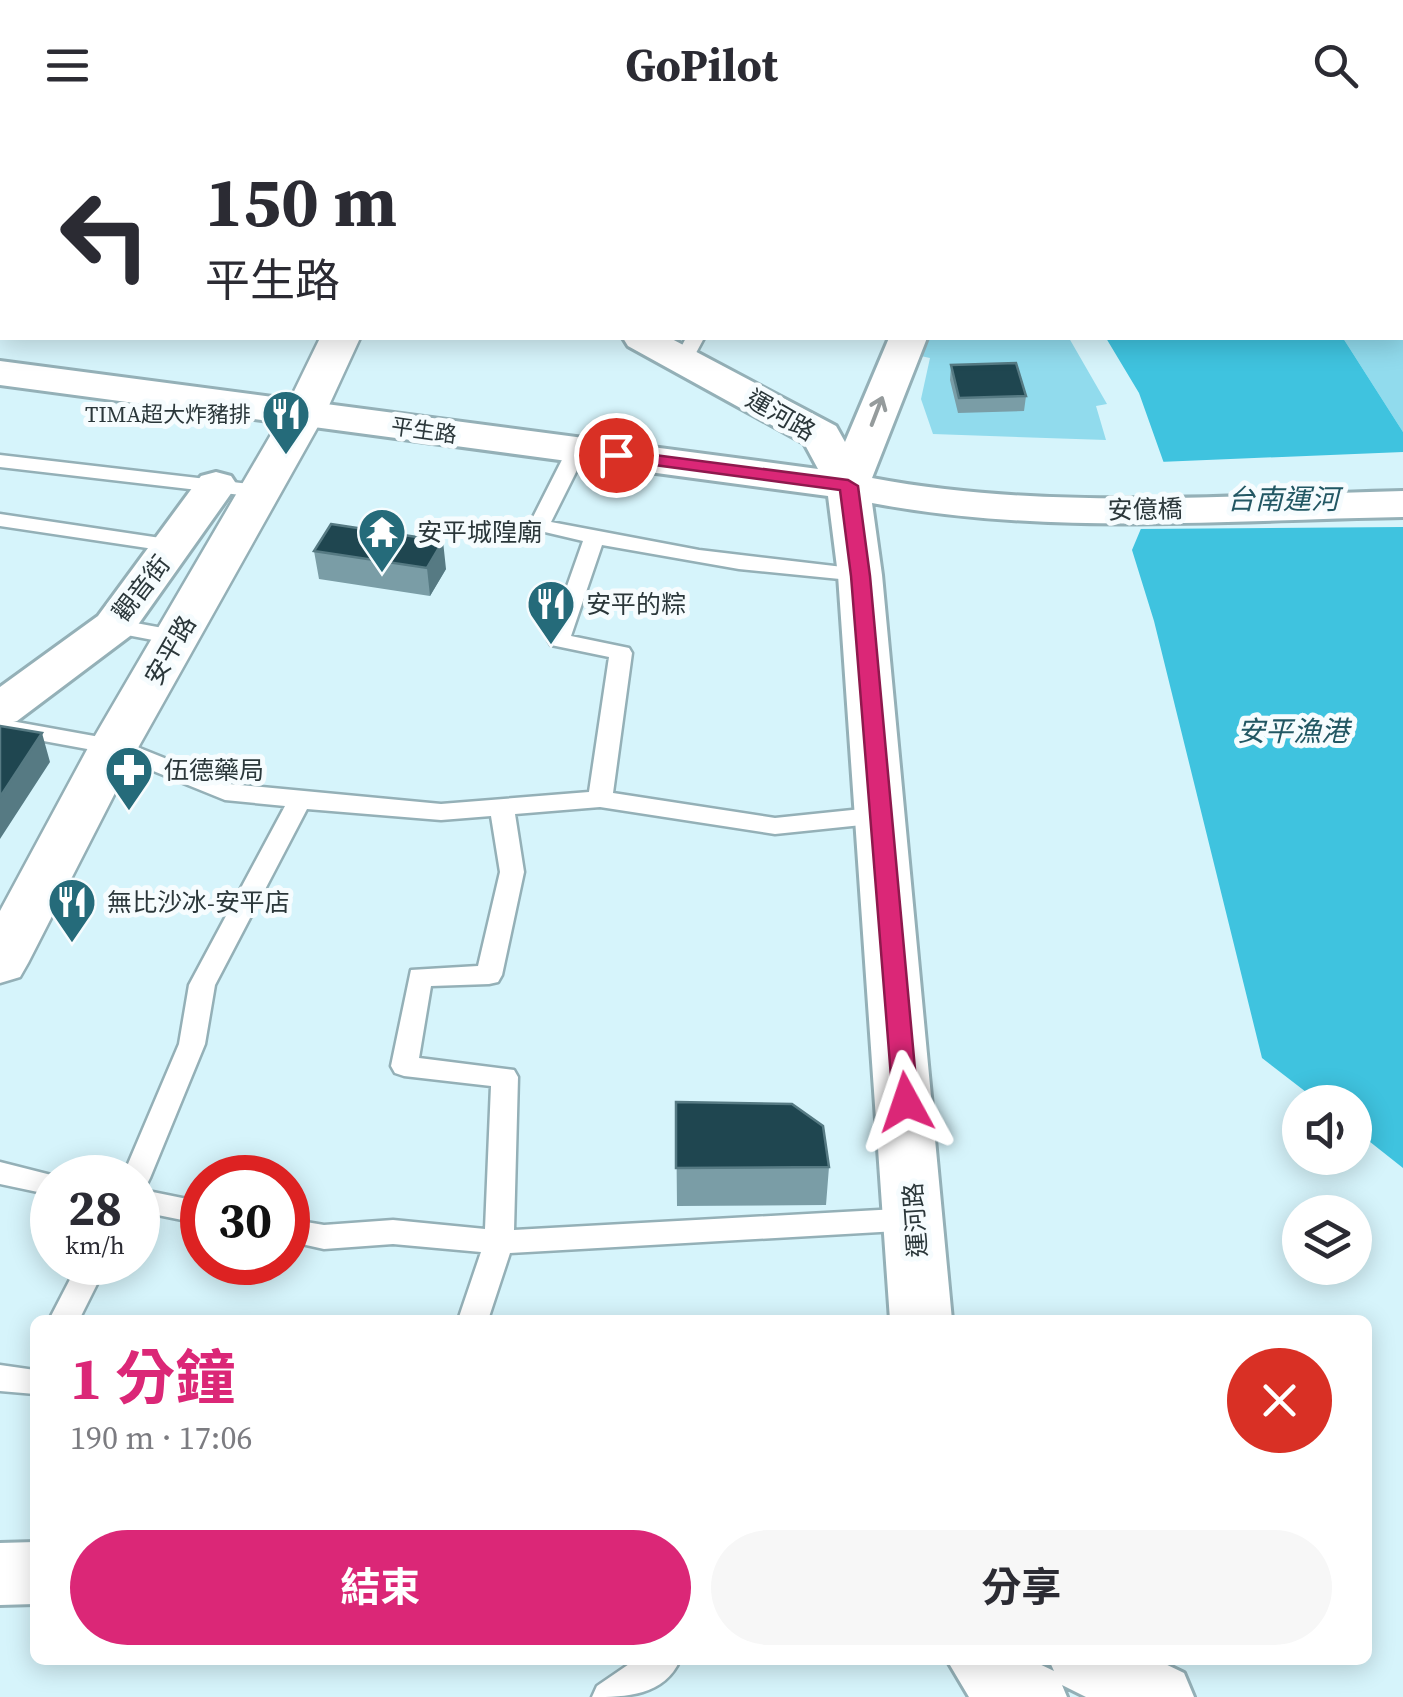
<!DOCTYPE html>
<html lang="zh-TW">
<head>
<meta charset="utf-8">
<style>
  body { margin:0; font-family:"Source Serif 4","Noto Sans TC",serif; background:#f7f7f7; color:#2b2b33; height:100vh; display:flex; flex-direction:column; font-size:38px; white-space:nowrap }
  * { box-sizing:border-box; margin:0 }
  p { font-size:32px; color:#7c7c81 }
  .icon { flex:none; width:55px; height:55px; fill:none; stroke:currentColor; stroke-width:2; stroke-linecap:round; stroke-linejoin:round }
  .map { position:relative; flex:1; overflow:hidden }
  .panel { position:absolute; left:30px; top:1185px; width:1342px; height:350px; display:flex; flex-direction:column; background:#fff; border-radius:15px; box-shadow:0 5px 25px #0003 }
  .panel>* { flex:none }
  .guide { position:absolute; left:0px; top:0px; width:1405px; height:210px; box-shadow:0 5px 25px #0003; background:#fff; color:#2b2b33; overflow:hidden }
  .tools { position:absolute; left:1282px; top:955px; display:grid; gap:20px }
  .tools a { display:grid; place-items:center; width:90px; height:90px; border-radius:50%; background:#fff; box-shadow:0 5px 25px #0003; font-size:50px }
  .speed { position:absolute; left:30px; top:1025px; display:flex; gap:20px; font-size:50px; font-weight:700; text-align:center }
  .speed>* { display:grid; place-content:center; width:130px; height:130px; border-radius:50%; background:#fff; box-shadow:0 5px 25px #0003; line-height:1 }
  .speed small { font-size:25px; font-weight:400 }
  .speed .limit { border:15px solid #d22; background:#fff; color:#111 }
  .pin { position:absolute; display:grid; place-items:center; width:85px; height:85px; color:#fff; margin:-42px; border:5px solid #fff; border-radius:50%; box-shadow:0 2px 10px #0007 }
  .me { position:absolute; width:110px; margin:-55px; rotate:355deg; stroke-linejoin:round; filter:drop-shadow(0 0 8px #0008) }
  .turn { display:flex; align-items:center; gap:35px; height:210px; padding:0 40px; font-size:45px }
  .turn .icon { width:130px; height:130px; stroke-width:2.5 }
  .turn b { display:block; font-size:70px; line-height:85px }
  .round { display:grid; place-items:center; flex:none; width:105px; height:105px; border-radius:52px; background:#f7f7f7 }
  .overview { display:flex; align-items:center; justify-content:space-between; height:170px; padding:0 40px }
  h1 { font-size:60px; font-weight:700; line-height:75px; color:#db2777 }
  .action { display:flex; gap:20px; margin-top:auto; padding:20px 40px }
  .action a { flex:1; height:115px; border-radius:60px; background:#db2777; color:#fff; font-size:40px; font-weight:700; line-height:115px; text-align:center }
  .action a+a { background:#f7f7f7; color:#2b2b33 }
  header { display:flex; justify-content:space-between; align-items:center; height:130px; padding:0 40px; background:#fff; font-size:45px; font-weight:700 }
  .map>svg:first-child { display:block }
</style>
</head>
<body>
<header><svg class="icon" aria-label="menu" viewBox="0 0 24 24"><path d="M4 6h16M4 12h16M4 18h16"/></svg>GoPilot<svg class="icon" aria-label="search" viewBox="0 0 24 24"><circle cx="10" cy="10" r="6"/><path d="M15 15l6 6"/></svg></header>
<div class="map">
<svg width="1403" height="1567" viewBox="0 0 1403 1567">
  <rect width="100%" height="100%" fill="#d6f4fb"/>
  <path fill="#91dbed" d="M1403 138V302L1343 208H1402Z
    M921 208H1069L1107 274 1096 276 1106 310 933 304 921 269 930 228 911 224Z"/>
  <path fill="#3fc3df" d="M1106 208H1343L1403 302V1038L1355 1000V972H1319L1262 928 1154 491 1132 420 1166 339 1139 263Z"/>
  <path fill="#d6f4fb" d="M1403 322V397L1135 399 1161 339 1159 332Z"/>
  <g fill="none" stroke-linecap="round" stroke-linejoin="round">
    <g stroke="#94b0b7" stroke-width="5">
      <path id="lane" d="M472 0H515L516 2H474Z
        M0 125H2V136H0Z
        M686 208H704L690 234 683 236 674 230Z
        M577 314 587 320 551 392 699 420 860 439 871 445 860 451 739 439 602 415 571 506 629 518 632 523 613 663 775 688 881 677 893 685 881 693 775 704 600 677 515 684 524 742 502 845 498 852 489 854 431 856 419 928 514 940 518 947 514 1100 915 1078 925 1081 929 1089 925 1097 915 1100 510 1123 488 1190H458L481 1122 393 1114 324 1119 288 1111V1089L324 1095 393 1090 485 1099 491 956 404 946 395 943 391 936 411 840 478 836 500 742 491 686 441 690 307 679 215 855 205 914 150 1048 146 1056 138 1059V1048H122L179 914 189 855 285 676 225 670 109 623 0 603V589L122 611 229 654 441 674 589 662 609 527 551 515 548 510 583 411 532 399 529 395 567 320Z
        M0 325 258 355 268 361 258 367 0 337Z
        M0 384 174 410 184 416 174 422 0 396Z
        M114 489 179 501 190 508 179 515 106 501 103 496Z
        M0 1032 63 1048H52V1065L0 1054Z
        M138 1059 202 1072V1094L138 1081Z
        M79 1132H108L79 1190H49Z
        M0 1235 35 1240V1264L0 1261Z
        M635 1530H680C664 1566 626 1567 592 1567L597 1556Z"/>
    </g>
    <g stroke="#94b0b7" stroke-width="6">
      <path id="street" d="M904 0H938L939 2H905Z
        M0 23H2V43H0Z
        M623 208H670L836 296 845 312 889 208H927L872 348C1046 381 1227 365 1403 361V387C1227 390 1045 406 872 373L882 445 952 1190H890L838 445 828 366 0 255V231L818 339 804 313 628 216Z
        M216 342 231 346 237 355 130 506 17 591 0 595V557L98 486 201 346Z
        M35 1412V1474L0 1475V1413Z
        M947 1530H1031L1054 1541 1049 1530H1157L1184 1543 1194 1567H1086L1062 1555 1067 1567H969Z"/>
    </g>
    <g stroke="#94b0b7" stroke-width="5">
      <path id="secondary" d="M403 0H439V2H404Z
        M1284 0H1320L1322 2H1286Z
        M1325 0H1361L1363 2H1327Z
        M1402 54H1403V77H1402Z
        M1402 99H1403V123L1402 122Z
        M320 208H360L325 284 139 616 28 833 20 847 0 853V781L89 616 283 284Z"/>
    </g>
    <use href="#lane" fill="#fff" fill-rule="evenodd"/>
    <use href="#street" fill="#fff" fill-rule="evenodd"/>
    <use href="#secondary" fill="#fff" fill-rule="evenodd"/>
  </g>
  <path fill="#7a9da6" d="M9 0H63L62 2H9Z
    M951 235 1026 266 1024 281 958 283 950 250Z
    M314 421 446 439 430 466 319 449Z
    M676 972 829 1037 826 1075 677 1076Z"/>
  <path fill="#567a83" d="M443 411 446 439 430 466 427 438Z
    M42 603 50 632 0 709V667Z"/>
  <path fill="#1f4650" stroke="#567a83" stroke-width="2.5" d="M1016 233 1026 266 959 268 951 235Z
    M331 394 443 411 427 438 314 421Z
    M0 596 42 603 0 667Z
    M676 972 792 974 823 996 829 1037 676 1038Z"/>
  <defs><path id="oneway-shaft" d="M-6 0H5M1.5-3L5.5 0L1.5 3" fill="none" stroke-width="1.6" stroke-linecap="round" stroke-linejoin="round" transform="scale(2.5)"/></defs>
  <use stroke="#959b9c" href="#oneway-shaft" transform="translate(877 281) rotate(-69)"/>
  <path fill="#db2777" stroke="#8e194d" stroke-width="2.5" d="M616 320 848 350 858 356 870 446 918 972 914 979H897L893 972 851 446 840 360 610 329 607 325Z"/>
  <defs>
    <g id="restaurant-pin" transform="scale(2.5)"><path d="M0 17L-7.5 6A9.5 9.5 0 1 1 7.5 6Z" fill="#256b7a" stroke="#f6fcfe"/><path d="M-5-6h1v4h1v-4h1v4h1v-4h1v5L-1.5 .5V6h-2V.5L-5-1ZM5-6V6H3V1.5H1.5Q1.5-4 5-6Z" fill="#fff"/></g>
    <g id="temple-pin" transform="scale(2.5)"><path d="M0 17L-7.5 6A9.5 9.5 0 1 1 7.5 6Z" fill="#256b7a" stroke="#f6fcfe"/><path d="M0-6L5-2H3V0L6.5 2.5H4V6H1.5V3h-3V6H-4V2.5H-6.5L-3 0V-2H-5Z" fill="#fff"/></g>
    <g id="pharmacy-pin" transform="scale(2.5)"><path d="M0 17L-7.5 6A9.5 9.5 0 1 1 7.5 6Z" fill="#256b7a" stroke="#f6fcfe"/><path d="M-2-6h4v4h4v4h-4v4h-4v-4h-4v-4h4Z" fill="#fff"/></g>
  </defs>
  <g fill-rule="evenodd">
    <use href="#restaurant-pin" x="286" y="284"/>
    <use href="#temple-pin" x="382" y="402"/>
    <use href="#restaurant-pin" x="551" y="474"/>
    <use href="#pharmacy-pin" x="129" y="640"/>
    <use href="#restaurant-pin" x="72" y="772"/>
  </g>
  <g text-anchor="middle" stroke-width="10" stroke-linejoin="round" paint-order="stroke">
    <g font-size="22" fill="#2b373a" stroke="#f6fcfe" text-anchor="end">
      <text x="251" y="292">TIMA超大炸豬排</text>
    </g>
    <g font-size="22" fill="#2b373a" stroke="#f6fcfe">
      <text transform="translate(424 300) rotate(8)" y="8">平生路</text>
    </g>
    <g font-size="25" fill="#2b373a" stroke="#f6fcfe">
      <text transform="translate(781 285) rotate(30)" y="9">運河路</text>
      <text transform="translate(1145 379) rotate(-1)" y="9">安億橋</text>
      <text transform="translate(141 458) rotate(-52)" y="9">觀音街</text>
      <text transform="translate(170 520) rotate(-60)" y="9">安平路</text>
      <text transform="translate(915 1090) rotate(-94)" y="9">運河路</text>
    </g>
    <g font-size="25" fill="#2b373a" stroke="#f6fcfe" text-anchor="start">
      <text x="417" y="411">安平城隍廟</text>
      <text x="586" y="483">安平的粽</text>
      <text x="164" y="649">伍德藥局</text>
      <text x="107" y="781">無比沙冰-安平店</text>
    </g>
    <g font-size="28" font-style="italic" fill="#225763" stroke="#f6fcfe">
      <text x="1283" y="379">台南運河</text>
      <text x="1293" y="611">安平漁港</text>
    </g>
  </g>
</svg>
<div class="tools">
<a><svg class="icon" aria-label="sound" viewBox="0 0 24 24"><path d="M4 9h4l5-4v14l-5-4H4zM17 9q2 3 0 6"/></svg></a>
<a><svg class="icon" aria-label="layers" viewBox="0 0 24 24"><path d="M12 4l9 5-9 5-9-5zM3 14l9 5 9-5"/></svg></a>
</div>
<div class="speed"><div>28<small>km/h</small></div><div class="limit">30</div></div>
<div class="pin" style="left:616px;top:325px;background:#d93025"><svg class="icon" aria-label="arrive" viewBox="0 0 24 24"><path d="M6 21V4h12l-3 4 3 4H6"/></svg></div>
<svg class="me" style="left:906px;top:972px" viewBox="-20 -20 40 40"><path d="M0-17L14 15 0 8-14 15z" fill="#db2777" stroke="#fff" stroke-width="4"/></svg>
<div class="guide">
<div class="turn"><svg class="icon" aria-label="left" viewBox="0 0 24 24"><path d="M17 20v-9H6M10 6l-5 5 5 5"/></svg><div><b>150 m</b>平生路</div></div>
</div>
<section class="panel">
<div class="overview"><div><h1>1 分鐘</h1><p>190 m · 17:06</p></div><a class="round" style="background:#d93025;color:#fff"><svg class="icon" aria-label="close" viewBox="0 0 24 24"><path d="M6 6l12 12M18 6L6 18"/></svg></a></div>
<div class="action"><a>結束</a><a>分享</a></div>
</section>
</div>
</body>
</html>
